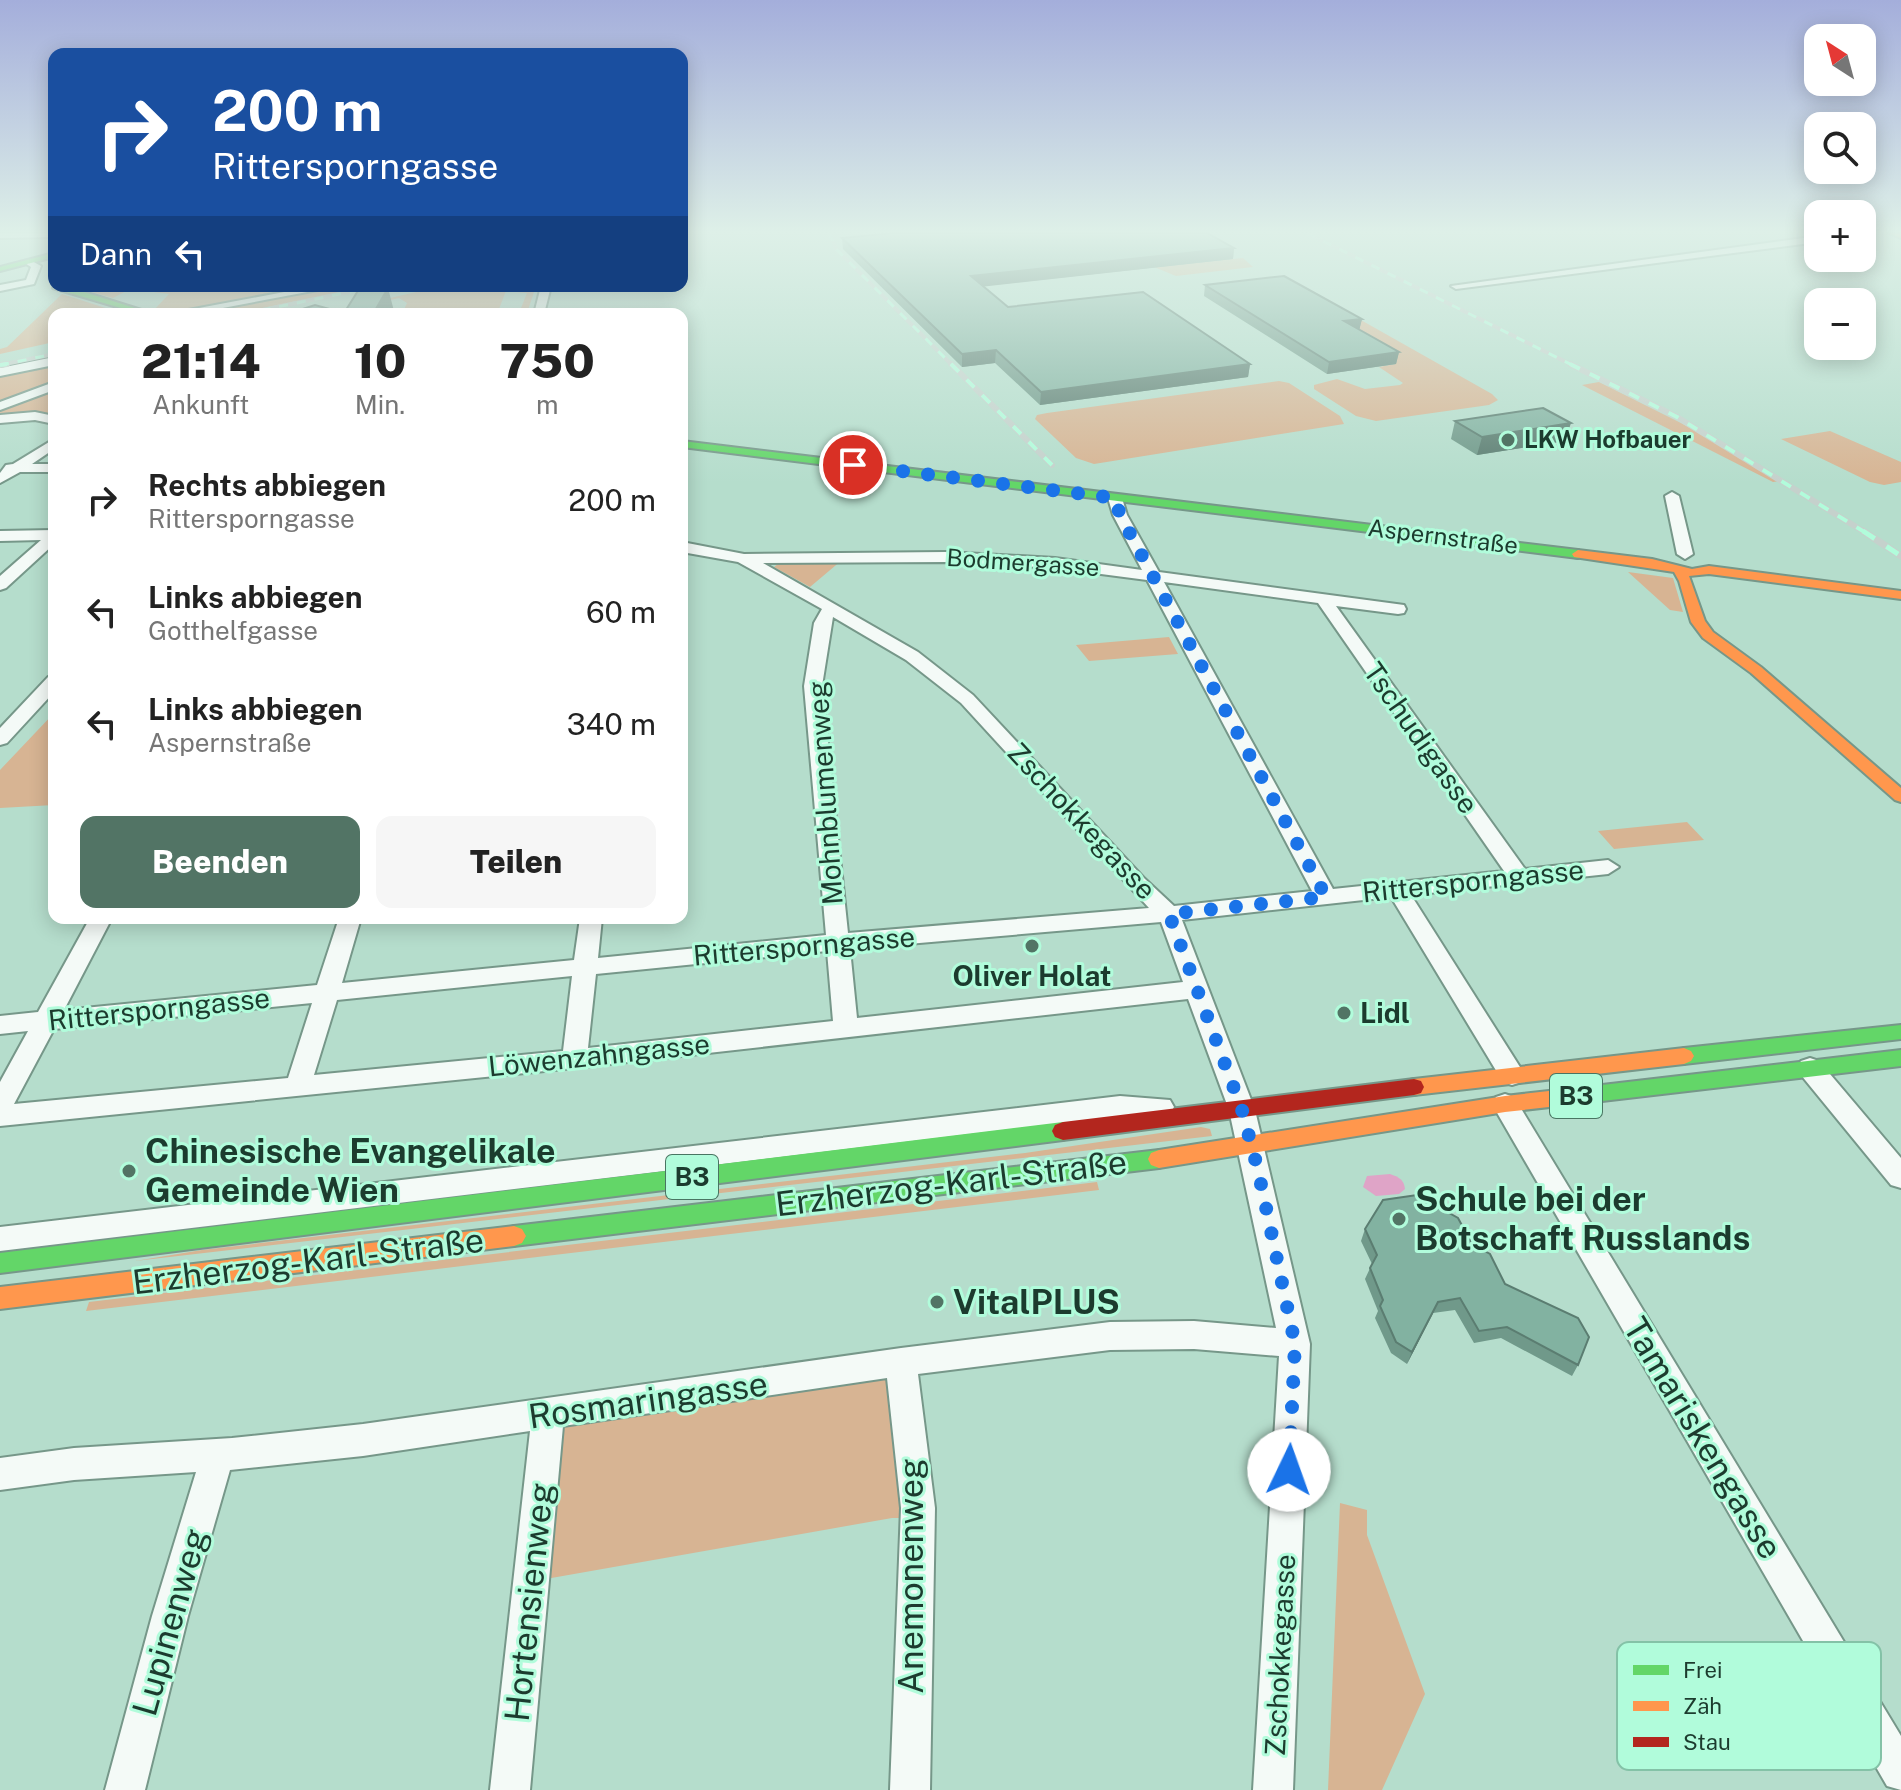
<!DOCTYPE html>
<html lang="de">
<head>
<meta charset="utf-8">
<style>
  body { margin:0; font-family:"Public Sans",sans-serif; background:#f6f6f6; color:#222; height:100vh; display:flex; flex-direction:column; font-size:30px; white-space:nowrap }
  * { box-sizing:border-box; margin:0 }
  p { font-size:26px; color:#767676 }
  .icon { flex:none; width:44px; height:44px; fill:none; stroke:currentColor; stroke-width:2; stroke-linecap:round; stroke-linejoin:round }
  .map { position:relative; flex:1; overflow:hidden }
  .details { position:absolute; left:48px; top:308px; width:640px; height:616px; display:flex; flex-direction:column; background:#fff; border-radius:16px; box-shadow:0 4px 20px #0003 }
  .details>* { flex:none }
  .top-card { position:absolute; left:48px; top:48px; width:640px; height:244px; border-radius:16px; box-shadow:0 4px 20px #0003; background:#1a4fa0; color:#fff; overflow:hidden }
  .needle { width:52px; rotate:324deg }
  .buttons { position:absolute; left:1804px; top:24px; display:grid; gap:16px }
  .buttons a { display:grid; place-items:center; width:72px; height:72px; border-radius:16px; background:#fff; box-shadow:0 4px 20px #0003; font-size:40px }
  .pin { position:absolute; display:grid; place-items:center; width:68px; height:68px; color:#fff; margin:-34px; border:4px solid #fff; border-radius:50%; box-shadow:0 2px 8px #0007 }
  .me { position:absolute; width:88px; margin:-44px; rotate:3deg; stroke-linejoin:round; filter:drop-shadow(0 0 6px #0008) }
  .turn { display:flex; align-items:center; gap:28px; height:168px; padding:0 32px; font-size:36px }
  .turn .icon { width:104px; height:104px; stroke-width:2.5 }
  .turn b { display:block; font-size:56px; line-height:68px }
  .then { display:flex; align-items:center; height:76px; padding:0 32px; background:#0003; gap:16px; font-size:30px }
  .eta { display:flex; justify-content:space-evenly; align-items:center; height:136px; text-align:center }
  .eta b { font-size:48px; font-weight:800; line-height:56px }
  .action { display:flex; gap:16px; margin-top:auto; padding:16px 32px }
  .action a { flex:1; height:92px; border-radius:16px; background:#527465; color:#fff; font-size:32px; font-weight:800; line-height:92px; text-align:center }
  .action a+a { background:#f6f6f6; color:#222 }
  ul { padding:0; list-style:none }
  li { display:flex; align-items:center; gap:24px; height:112px; padding:0 32px }
  li div { flex:1 }
  li b { display:block; font-size:30px }
  li em { font-style:normal }
  .map>svg:first-child { display:block }
</style>
</head>
<body>
<div class="map">
<svg width="1901" height="1790" viewBox="0 0 1901 1790">
  <rect width="100%" height="100%" fill="#b5ddcc"/>
  <path fill="#d7b493" d="M1243 258 1253 267 1176 276 1154 267Z
    M1266 277 1290 280 1492 394 1498 400 1489 405 1376 421 1356 416 1314 389V385L1337 379 1365 389 1400 385 1403 383 1379 367 1395 364Z
    M89 286H255L271 292 259 298 167 312 154 310 169 294 130 289 113 298 84 290Z
    M343 286H369L234 314H181Z
    M442 286H536L528 310H515L521 308 527 293 506 291 499 309 503 311 481 313 482 308 451 309 448 314H402L407 303 399 298 378 303 377 301Z
    M62 294 124 314H54V342L0 354V349L7 347Z
    M54 362V382L0 402V374Z
    M1279 381 1289 383 1340 416 1344 424 1094 464 1076 458 1035 419 1037 415 1047 413Z
    M1599 382 1683 424 1780 481 1773 482 1582 385Z
    M54 386V417H0V408Z
    M1830 431 1901 462V482L1884 485 1870 482 1781 439Z
    M842 560 810 587 774 567 782 561Z
    M1628 572 1673 578 1683 612 1670 610Z
    M1169 637 1178 654 1089 661 1076 645Z
    M54 713V805L0 808V770Z
    M1687 822 1704 840 1614 849 1598 831Z
    M1201 1127 1210 1129 1212 1136 135 1261 202 1250 1025 1153Z
    M1097 1182 1099 1190 86 1311 89 1302Z
    M883 1377 898 1388 907 1518H892L540 1580 551 1440 568 1421Z
    M1340 1503 1367 1510V1535L1425 1694 1382 1790H1328Z"/>
  <path fill="#dfa4c7" d="M1390 1174C1399 1177 1404 1180 1405 1189L1399 1194 1376 1196 1363 1187 1367 1176Z"/>
  <g fill="none" stroke-linecap="round" stroke-linejoin="round">
    <g stroke="#769789" stroke-width="4">
      <path id="street" d="M0 233H54V237L0 238Z
        M1862 233H1874L1862 237Z
        M1818 236V242L1456 289 1451 286Z
        M30 260 41 266 34 284 0 291V285L26 280 31 267 25 263Z
        M316 286H339L191 314H167Z
        M541 286H551L544 314H534Z
        M54 357V365L0 376V368Z
        M54 382V390L0 410V402Z
        M35 412 54 416V424L35 420 0 423V415Z
        M54 439V449L32 464H54V472H20L0 483V473L6 465 13 464Z
        M1672 492 1679 496 1693 554 1685 559 1677 554 1665 496Z
        M1115 494 1122 498 1127 515 1159 572 1404 605 1406 609 1404 613 1398 614 1336 606 1525 869 1608 860 1619 867 1608 874 1411 895 1525 1075 1521 1082 1512 1085 1503 1082 1391 897 1182 920 1255 1110 1310 1344 1293 1790H1253L1279 1356 1194 1349 1110 1350 918 1374 935 1508 930 1790H890L901 1508 887 1378 563 1426 530 1790H490L530 1431 363 1456 230 1470 188 1616 145 1790H105L152 1616 196 1472 74 1480 0 1490V1458L74 1448 232 1438 363 1424 901 1348 1110 1322 1194 1321 1276 1328 1229 1110 1188 999 574 1068 0 1126V1082L28 1031 0 1034V1016L38 1012 90 918H112L64 1010 317 985 339 918H361L342 983 574 960 580 918H602L598 958 826 935 804 686 814 623 822 609 738 562 682 552V542L744 554 945 552 1055 558 1142 570 1113 515 1108 498ZM945 562 1055 568 1147 580 1312 891 1174 906 1145 879 973 695 918 652 763 563ZM1164 582 1318 603 1504 871 1333 889ZM833 617 906 660 961 703 1149 908 848 933 822 686ZM1161 922 1183 982 857 1018 850 949ZM827 951 833 1021 588 1048 596 974ZM572 976 563 1051 314 1075 337 1000ZM312 1003 288 1078 14 1104 54 1029Z
        M54 530V544L6 588 0 590V576L41 540 0 541V531Z
        M54 676V692L7 743 0 745V728L48 677Z
        M1810 1058 1819 1061 1901 1158V1188L1891 1185 1801 1075 1797 1068 1801 1061Z
        M1505 1094 1514 1097 1901 1736V1790L1887 1786 1496 1111 1492 1104 1496 1097Z
        M1120 1096 1170 1100 1174 1107 1170 1114 1161 1117 1120 1116 0 1251V1227Z"/>
    </g>
    <g stroke="#769789" stroke-width="4">
      <path id="fast" d="M54 253V257L0 271V267Z
        M54 284V286H65L154 314H141L53 288Z
        M682 441 1578 550 1584 554 1578 558 682 447Z
        M1901 1025V1039L1684 1064 1677 1061 1674 1056 1677 1051 1684 1048Z
        M1901 1050V1066L1585 1103 1578 1101 1574 1095 1578 1089 1585 1087Z
        M1063 1122 1071 1125 1074 1131 1071 1137 1063 1140 0 1273V1253Z
        M1159 1150 1167 1153 1170 1159 1167 1165 1159 1168 514 1246 506 1243 502 1236 506 1229 514 1226Z"/>
    </g>
    <g stroke="#769789" stroke-width="4">
      <path id="slow" d="M1889 233H1901V238Z
        M1578 550 1652 559 1692 569 1709 566 1901 591V599L1709 574 1689 576 1705 621 1713 632 1761 667 1901 788V802L1895 800 1751 673 1703 638 1691 622 1679 581 1674 572 1574 557 1572 554Z
        M1684 1048 1691 1051 1694 1056 1691 1061 1684 1064 1414 1095 1407 1093 1404 1087 1407 1081 1414 1079Z
        M1585 1087 1592 1089 1596 1095 1592 1101 1585 1103 1505 1112 1159 1168 1151 1165 1148 1159 1151 1153 1159 1150 1505 1096Z
        M514 1226 522 1229 526 1236 522 1243 514 1246 0 1309V1287Z"/>
    </g>
    <g stroke="#769789" stroke-width="4">
      <path id="jam" d="M1414 1079 1421 1081 1424 1087 1421 1093 1414 1095 1063 1140 1055 1137 1052 1131 1055 1125 1063 1122Z"/>
    </g>
    <use href="#street" fill="#f4faf7" fill-rule="evenodd"/>
    <use href="#fast" fill="#63d668" fill-rule="evenodd"/>
    <use href="#slow" fill="#ff974d" fill-rule="evenodd"/>
    <use href="#jam" fill="#b3261e" fill-rule="evenodd"/>
    <g stroke="#c5d1cc" stroke-width="4">
      <path id="rail-far2" d="M829 233 837 250 953 366
        M1307 233 1574 366
        M369 293 401 286
        M244 314 378 286
        M0 365 54 354"/>
    </g>
    <g stroke="#c5d1cc" stroke-width="6">
      <path id="rail-far1" d="M951 364 1052 465
        M1570 364 1677 417 1866 533
        M0 365 7 364"/>
    </g>
    <g stroke="#c5d1cc" stroke-width="7">
      <path id="rail" d="M1863 531 1901 556"/>
    </g>
    <use href="#rail-far2" stroke="#b1fcdb" stroke-width="3" stroke-dasharray="9" stroke-linecap="butt"/>
    <use href="#rail-far1" stroke="#b1fcdb" stroke-width="4" stroke-dasharray="11" stroke-linecap="butt"/>
    <use href="#rail" stroke="#b1fcdb" stroke-width="5" stroke-dasharray="14" stroke-linecap="butt"/>
  </g>
  <path fill="#70998a" d="M842 238 1234 248 1233 259 983 286 1008 307 1250 364 1248 377 1040 405 995 363 962 367 843 249Z
    M1205 285 1362 319 1359 330 1399 352 1396 364 1327 374 1204 296Z
    M1455 421 1565 441 1477 455 1451 439Z
    M1365 1229 1472 1244 1505 1284 1578 1365 1572 1376 1501 1338 1474 1343 1455 1310 1433 1313 1407 1364 1391 1353 1375 1318 1378 1311 1365 1279 1372 1264 1361 1241Z"/>
  <path fill="#5b7d71" d="M1234 248 1233 259 971 288V276Z
    M388 288 394 311 392 314H373Z
    M1362 319 1359 331 1344 321Z
    M996 350 995 363 962 367V354Z
    M1399 352 1396 364 1327 374 1329 362Z
    M1250 364 1248 377 1040 405 1041 392Z
    M1571 423 1565 441 1477 455 1482 437Z
    M1438 1302 1433 1313 1407 1364 1412 1352Z"/>
  <path fill="#82b2a1" stroke="#5b7d71" stroke-width="2" d="M893 233H1207L1234 248 971 276 1008 307 1143 292 1250 364 1041 392 996 350 962 354 842 238Z
    M1284 276 1362 319 1344 321 1399 352 1329 362 1205 285Z
    M361 286H367L372 288H388L373 314H287L315 305 344 313Z
    M1543 408 1571 423 1482 437 1455 421Z
    M1417 1195 1458 1218 1472 1244 1490 1254 1505 1284 1578 1318 1589 1337 1578 1365 1507 1327 1479 1331 1460 1298 1438 1302 1412 1352 1396 1342 1380 1306 1383 1300 1370 1268 1377 1255 1365 1229 1383 1200Z"/>
  <linearGradient id="sky" x2="0" y2="1"><stop stop-color="#a4aedb"/><stop offset="0.48" stop-color="#def0e8"/><stop offset="1" stop-color="#def0e8" stop-opacity="0"/></linearGradient>
  <rect width="1901" height="483" fill="url(#sky)"/>
  <g fill="none" stroke-linecap="round" stroke-linejoin="round">
    <path stroke="#1a73e8" stroke-width="14" stroke-dasharray="0 25.2" d="M853 465 1115 498 1120 515 1326 897 1169 914 1242 1110 1258 1170 1295 1344 1289 1470"/>
  </g>
  <g fill="#527465" stroke="#b1fcdb" stroke-width="3">
    <circle cx="1508" cy="440" r="8"/>
    <circle cx="1032" cy="946" r="8"/>
    <circle cx="1344" cy="1013" r="8"/>
    <circle cx="129" cy="1171" r="8"/>
    <circle cx="1399" cy="1219" r="8"/>
    <circle cx="937" cy="1302" r="8"/>
  </g>
  <g text-anchor="middle" stroke-width="6" stroke-linejoin="round" paint-order="stroke">
    <g font-size="24" font-weight="bold" fill="#1c3b2e" stroke="#b1fcdb" text-anchor="start">
      <text x="1524" y="448">LKW Hofbauer</text>
    </g>
    <g font-size="24" fill="#1c3b2e" stroke="#b1fcdb">
      <text transform="translate(1443 537) rotate(7)" y="8">Aspernstraße</text>
      <text transform="translate(1023 563) rotate(4)" y="8">Bodmergasse</text>
    </g>
    <g fill="#b1fcdb" stroke="#497562" stroke-width="2">
      <rect x="1550" y="1074" width="52" height="44" rx="6"/>
      <rect x="666" y="1155" width="52" height="44" rx="6"/>
    </g>
    <g font-size="26" font-weight="bold" fill="#1c3b2e">
      <text x="1576" y="1105">B3</text>
      <text x="692" y="1186">B3</text>
    </g>
    <g font-size="28" fill="#1c3b2e" stroke="#b1fcdb">
      <text transform="translate(1421 738) rotate(55)" y="10">Tschudigasse</text>
      <text transform="translate(825 793) rotate(-94)" y="10">Mohnblumenweg</text>
      <text transform="translate(1082 821) rotate(47)" y="10">Zschokkegasse</text>
      <text transform="translate(1473 881) rotate(-6)" y="10">Rittersporngasse</text>
      <text transform="translate(804 946) rotate(-5)" y="10">Rittersporngasse</text>
      <text transform="translate(159 1009) rotate(-6)" y="10">Rittersporngasse</text>
      <text transform="translate(599 1055) rotate(-6)" y="10">Löwenzahngasse</text>
      <text transform="translate(1280 1655) rotate(-87)" y="10">Zschokkegasse</text>
    </g>
    <g font-size="28" font-weight="bold" fill="#1c3b2e" stroke="#b1fcdb">
      <text x="1032" y="986">Oliver Holat</text>
      <text x="1360" y="1023" text-anchor="start">Lidl</text>
    </g>
    <g font-size="34" font-weight="bold" fill="#1c3b2e" stroke="#b1fcdb" text-anchor="start">
      <text x="145" y="1163">Chinesische Evangelikale<tspan x="145" dy="39">Gemeinde Wien</tspan></text>
      <text x="1415" y="1211">Schule bei der<tspan x="1415" dy="39">Botschaft Russlands</tspan></text>
      <text x="953" y="1314">VitalPLUS</text>
    </g>
    <g font-size="34" fill="#1c3b2e" stroke="#b1fcdb">
      <text transform="translate(951 1183) rotate(-7)" y="12">Erzherzog-Karl-Straße</text>
      <text transform="translate(308 1261) rotate(-7)" y="12">Erzherzog-Karl-Straße</text>
      <text transform="translate(648 1400) rotate(-8)" y="12">Rosmaringasse</text>
      <text transform="translate(1703 1438) rotate(59)" y="12">Tamariskengasse</text>
      <text transform="translate(911 1576) rotate(-90)" y="12">Anemonenweg</text>
      <text transform="translate(529 1602) rotate(-84)" y="12">Hortensienweg</text>
      <text transform="translate(170 1622) rotate(-74)" y="12">Lupinenweg</text>
    </g>
  </g>
  <rect x="1617" y="1642" width="264" height="128" rx="12" fill="#b1fcdb" stroke="#84c2a7" stroke-width="2"/>
  <rect x="1633" y="1665" width="36" height="10" fill="#63d668"/>
  <rect x="1633" y="1701" width="36" height="10" fill="#ff974d"/>
  <rect x="1633" y="1737" width="36" height="10" fill="#b3261e"/>
  <g font-size="22" fill="#1c3b2e">
    <text x="1683" y="1678">Frei</text>
    <text x="1683" y="1714">Zäh</text>
    <text x="1683" y="1750">Stau</text>
  </g>
</svg>
<div class="buttons">
<a><svg class="needle" viewBox="-14 -14 28 28"><path d="M0-13l5 13h-10z" fill="#e53935"/><path d="M0 13l5-13h-10z" fill="#767676"/></svg></a>
<a><svg class="icon" aria-label="search" viewBox="0 0 24 24"><circle cx="10" cy="10" r="6"/><path d="M15 15l6 6"/></svg></a>
<a>+</a>
<a>−</a>
</div>
<div class="pin" style="left:853px;top:465px;background:#d93025"><svg class="icon" aria-label="arrive" viewBox="0 0 24 24"><path d="M6 21V4h12l-3 4 3 4H6"/></svg></div>
<svg class="me" style="left:1289px;top:1470px" viewBox="-20 -20 40 40"><circle r="19" fill="#fff"/><path d="M0-13L10 11 0 6-10 11z" fill="#1a73e8"/></svg>
<div class="top-card">
<div class="turn"><svg class="icon" aria-label="right" viewBox="0 0 24 24"><path d="M7 20v-9h11M14 6l5 5-5 5"/></svg><div><b>200 m</b>Rittersporngasse</div></div>
<div class="then">Dann<svg class="icon" aria-label="left" viewBox="0 0 24 24"><path d="M17 20v-9H6M10 6l-5 5 5 5"/></svg></div>
</div>
<section class="details">
<div class="eta">
<div><b>21:14</b><p>Ankunft</p></div>
<div><b>10</b><p>Min.</p></div>
<div><b>750</b><p>m</p></div>
</div>
<ul>
<li><svg class="icon" aria-label="right" viewBox="0 0 24 24"><path d="M7 20v-9h11M14 6l5 5-5 5"/></svg><div><b>Rechts abbiegen</b><p>Rittersporngasse</p></div><em>200 m</em></li>
<li><svg class="icon" aria-label="left" viewBox="0 0 24 24"><path d="M17 20v-9H6M10 6l-5 5 5 5"/></svg><div><b>Links abbiegen</b><p>Gotthelfgasse</p></div><em>60 m</em></li>
<li><svg class="icon" aria-label="left" viewBox="0 0 24 24"><path d="M17 20v-9H6M10 6l-5 5 5 5"/></svg><div><b>Links abbiegen</b><p>Aspernstraße</p></div><em>340 m</em></li>
</ul>
<div class="action"><a>Beenden</a><a>Teilen</a></div>
</section>
</div>
</body>
</html>
